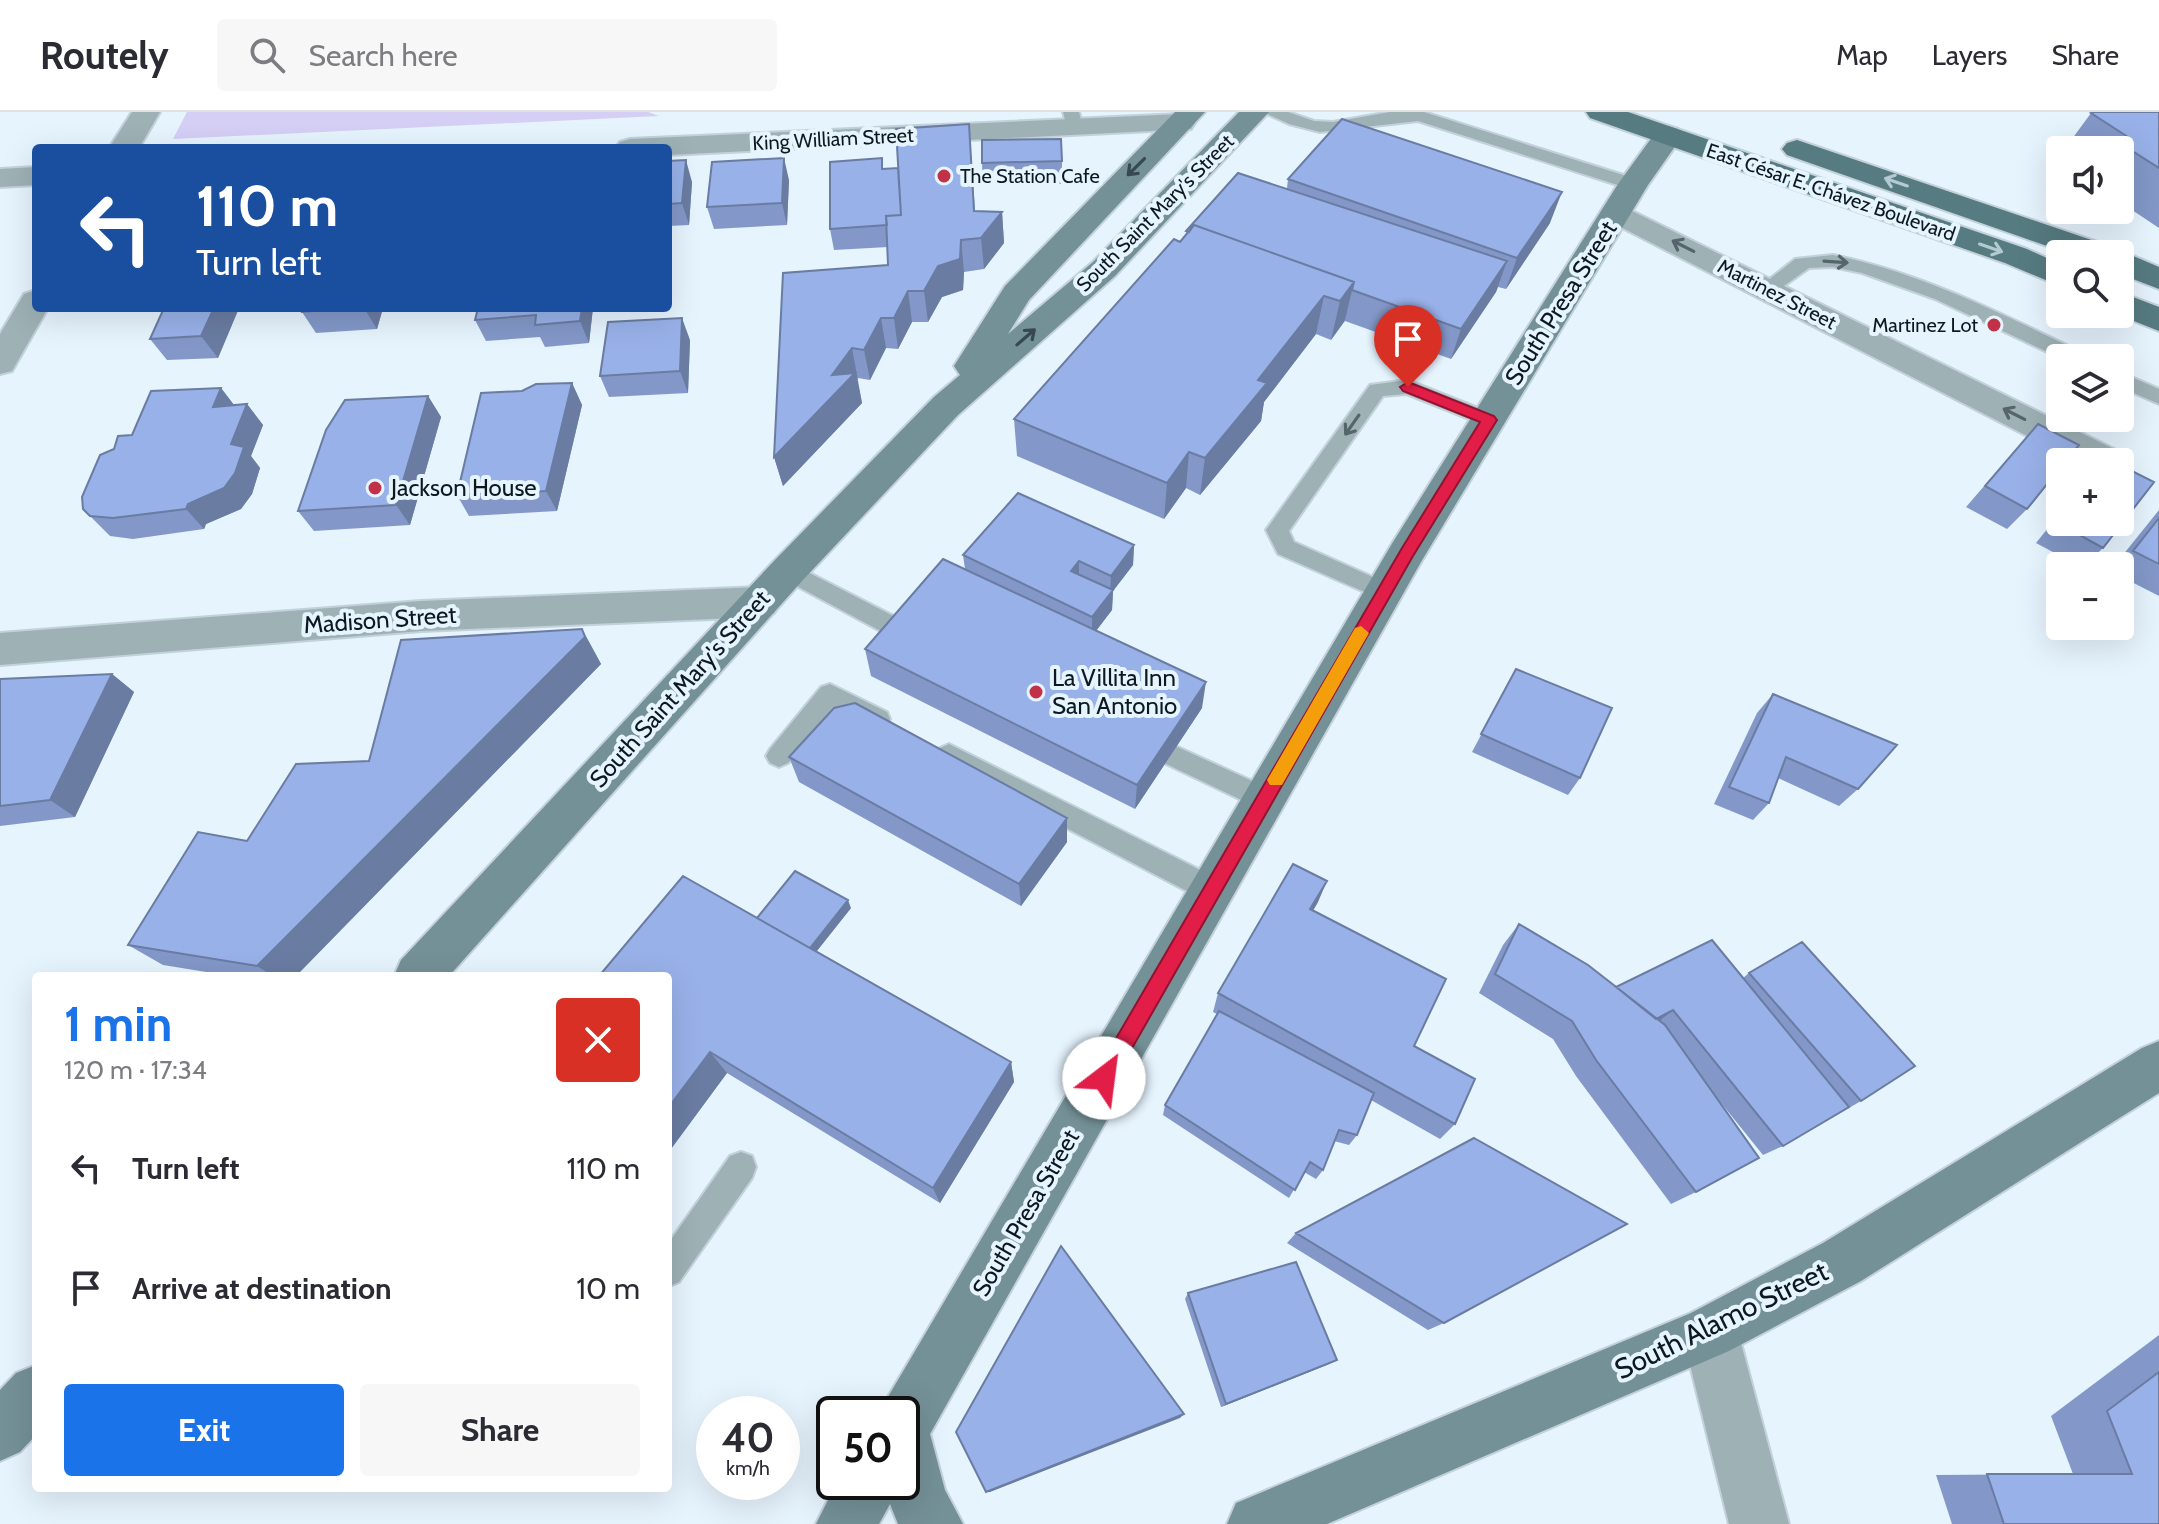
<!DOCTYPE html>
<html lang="en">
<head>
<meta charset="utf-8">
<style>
  body { margin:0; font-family:Cabin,sans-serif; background:#f7f7f7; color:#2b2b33; height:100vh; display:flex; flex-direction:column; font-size:30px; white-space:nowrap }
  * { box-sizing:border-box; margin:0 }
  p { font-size:26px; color:#7c7c81 }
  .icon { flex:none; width:44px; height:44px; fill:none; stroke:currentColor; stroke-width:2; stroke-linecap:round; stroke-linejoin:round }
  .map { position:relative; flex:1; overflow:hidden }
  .details { position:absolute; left:32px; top:860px; width:640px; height:520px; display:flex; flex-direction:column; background:#fff; border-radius:8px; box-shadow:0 8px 32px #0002 }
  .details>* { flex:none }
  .hud { position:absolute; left:32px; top:32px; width:640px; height:168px; border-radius:8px; box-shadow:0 8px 32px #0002; background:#1a4fa0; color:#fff; overflow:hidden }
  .fabs { position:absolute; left:2046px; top:24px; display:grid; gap:16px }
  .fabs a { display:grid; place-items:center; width:88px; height:88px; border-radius:8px; background:#fff; box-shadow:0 8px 32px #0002; font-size:40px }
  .speed { position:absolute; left:696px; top:1284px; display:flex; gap:16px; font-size:40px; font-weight:700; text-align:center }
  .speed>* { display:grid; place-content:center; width:104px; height:104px; border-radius:50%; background:#fff; box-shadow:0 8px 32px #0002; line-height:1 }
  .speed small { font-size:20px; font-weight:400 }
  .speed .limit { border:4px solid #111; border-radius:12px; background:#fff; color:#111 }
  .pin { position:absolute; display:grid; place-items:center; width:68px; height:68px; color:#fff; margin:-82px -34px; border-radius:50% 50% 50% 0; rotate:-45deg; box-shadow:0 0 8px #0007 }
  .pin .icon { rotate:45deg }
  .me { position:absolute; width:88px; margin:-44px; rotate:30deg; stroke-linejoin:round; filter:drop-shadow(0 0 6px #0008) }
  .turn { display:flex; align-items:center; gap:28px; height:168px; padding:0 32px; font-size:36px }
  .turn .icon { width:104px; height:104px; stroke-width:2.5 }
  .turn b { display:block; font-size:56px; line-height:68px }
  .round { display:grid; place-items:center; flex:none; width:84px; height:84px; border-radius:8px; background:#f7f7f7 }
  .overview { display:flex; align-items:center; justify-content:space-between; height:136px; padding:0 32px }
  h1 { font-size:48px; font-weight:700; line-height:60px; color:#1a73e8 }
  .primary-button { display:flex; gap:16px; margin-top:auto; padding:16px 32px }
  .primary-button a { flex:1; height:92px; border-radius:8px; background:#1a73e8; color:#fff; font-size:32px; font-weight:700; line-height:92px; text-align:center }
  .primary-button a+a { background:#f7f7f7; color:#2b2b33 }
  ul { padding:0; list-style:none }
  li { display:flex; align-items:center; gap:24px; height:120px; padding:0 32px }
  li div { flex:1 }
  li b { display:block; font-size:30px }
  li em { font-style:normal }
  header { display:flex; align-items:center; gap:48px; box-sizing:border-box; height:112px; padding:0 40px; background:#fff; border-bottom:2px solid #e1e1e2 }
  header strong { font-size:38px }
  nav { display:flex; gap:44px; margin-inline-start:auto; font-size:28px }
  .search { width:560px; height:72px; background:#f7f7f7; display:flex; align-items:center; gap:20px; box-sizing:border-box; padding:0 28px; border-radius:8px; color:#7c7c81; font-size:30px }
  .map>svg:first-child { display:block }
</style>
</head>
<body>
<header>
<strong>Routely</strong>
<div class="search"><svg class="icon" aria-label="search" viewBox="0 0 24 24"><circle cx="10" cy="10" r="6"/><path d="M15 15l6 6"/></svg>Search here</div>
<nav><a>Map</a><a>Layers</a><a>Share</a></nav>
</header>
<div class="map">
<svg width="2159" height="1412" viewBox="0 0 2159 1412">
  <rect width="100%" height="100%" fill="#e6f4fe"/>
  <path fill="#d5cef5" d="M187 0H648L659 4 173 27Z"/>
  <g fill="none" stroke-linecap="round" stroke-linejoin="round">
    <g stroke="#c3d1db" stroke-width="4">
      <path id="service" d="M1063 0H1079L1083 16 1080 20H1068Z
        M1263 0H1288L1314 9 1333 10 1390 0H1424L1639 68 1642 72 1639 76H1627L1418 9 1320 20 1289 12Z
        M1833 143C1922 161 2002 202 2083 241L2086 246H2060L1935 187 1862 161 1833 155 1809 156 1774 181 1767 183 1757 177 1795 147Z
        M2120 260 2159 277V292L2120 275Z
        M1408 268 1496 303 1499 308 1496 313 1489 315 1406 282 1383 284 1289 419 1294 430 1393 474 1397 480 1393 486 1385 489 1278 442 1266 418 1370 273Z
        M788 450 915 515 919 522 915 529 907 531 899 529 780 465 777 459 780 453Z
        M830 572 887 600 890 607 887 614C869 620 849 604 833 595L788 651 779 655 770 651 766 644 770 637 821 575Z
        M949 632 1222 769 1225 778 1222 787 1212 790 1202 787 940 650 936 643 940 636Z
        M1171 632 1274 679 1278 687 1274 695 1265 698 1256 695 1162 650 1158 643 1162 636Z
        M741 1040 752 1044 756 1055 752 1066 679 1170 668 1175V1132L730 1044Z"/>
    </g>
    <g stroke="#c3d1db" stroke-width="4">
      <path id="minor" d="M132 0H160L139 36H109Z
        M1181 2 1191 5 1195 11 1191 17 668 43V36H615L620 30 630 27Z
        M36 55V73L0 75V57Z
        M1616 91 2122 341 2127 350 2120 360V350H2078L1605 107 1601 100 1605 93Z
        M36 178V196H48L12 259 0 262V222L24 182Z
        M760 475 774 479 780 490 774 501 760 505 421 519 0 553V521L421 489Z
        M1710 1192 1729 1201 1738 1220 1789 1412H1729L1682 1220 1691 1201Z"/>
    </g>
    <g stroke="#c3d1db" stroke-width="4">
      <path id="secondary" d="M1175 0H1205L1029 188 1008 222 1093 150 1239 0H1269L1115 164 958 303 802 469 449 864H394L401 848 774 449 934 285 960 263 954 254 1005 174Z
        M1668 14 1678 17 1683 23 1648 73 1421 450 930 1322 945 1378 963 1412H898L890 1392 879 1412H816L837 1370H902V1302H879L882 1295 1393 430 1618 72 1658 17Z
        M2159 929V981L1861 1169 1729 1239 1327 1412H1227L1236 1391 1691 1201 1823 1131 2142 936Z
        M36 1253V1323L20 1340 0 1349V1278L16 1261Z"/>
    </g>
    <g stroke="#c3d1db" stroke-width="4">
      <path id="primary" d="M1586 0H1628L2027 137 2060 152V174L2005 151 1590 6Z
        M1797 28 2112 135 2116 141 2131 143 2159 155V177L2120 162V142H2070L1787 43 1782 37 1787 31Z
        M2120 180 2159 195V219L2116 202H2120Z"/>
    </g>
    <use href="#service" fill="#9eb1b5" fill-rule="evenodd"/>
    <use href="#minor" fill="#9eb1b5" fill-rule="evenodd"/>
    <use href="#secondary" fill="#749197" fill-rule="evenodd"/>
    <use href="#primary" fill="#567b81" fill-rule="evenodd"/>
  </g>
  <path fill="#8398c8" d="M2159 0V116L2120 90V38H2064L2091 1Z
    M969 12 975 99 1002 100 1004 131 984 157 964 160 963 178 942 185 928 210H912L898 237 886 236 870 268 858 266 857 268 862 291 783 374 774 345 888 153V135L834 138 830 117 884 57 898 56Z
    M668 49 692 70 689 113 668 114Z
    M1062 49V72L983 73 982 51Z
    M1288 67 1550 111 1506 177 1498 175 1496 180 1451 247 1345 209 1331 228 1316 222 1264 290 1261 309 1200 383 1186 376 1164 407 1017 344 1014 307 1180 130 1186 123V119L1287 76Z
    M789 68 787 113 714 117 707 95Z
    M239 196 218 246 167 248 150 227Z
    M303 196H383L377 217 316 221 302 200Z
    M478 196H593L589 231 545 235 540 225 486 229 475 208Z
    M690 228 688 281 609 285 600 264Z
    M572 271 582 293 557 399 469 404 457 383Z
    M221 276 234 293 247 292 263 313 251 344 260 356 252 382 241 397 206 412 204 417 133 427 110 424 90 404 132 323Z
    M428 284 441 305 410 413 314 419 298 399Z
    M2038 312 2027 397 2007 417 1966 395Z
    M2159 398V484L2120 464V454H2114Z
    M2060 401V410L2103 436 2084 454H2079L2036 431Z
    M1134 433 1133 453 1113 479 1112 498 1096 519 1202 596 1135 697 871 564 865 537 965 457 963 443Z
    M582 517 601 552 296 864H231L163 853 128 833 247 729 369 649Z
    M1516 557 1580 666 1568 683 1472 640Z
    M112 562 134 580 75 705 0 714V567Z
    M1773 582 1858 677 1839 694 1778 666 1769 691 1753 708 1714 692 1757 601Z
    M789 645 1067 706V730L1021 794 799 670Z
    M1318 790 1313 798 1414 934 1455 1012 1440 1027 1371 988 1357 1023 1349 1033 1334 1029 1323 1058 1316 1067 1304 1060 1289 1086 1163 1003 1165 993 1217 902 1213 900 1218 881Z
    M851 796 817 839 1011 950 1014 970 940 1091 727 961 668 1041 757 806Z
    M1519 812 1616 875 1743 866 1749 861 1861 989 1783 1034 1763 1043 1709 976 1696 1080 1671 1092 1576 964 1553 927 1479 881 1503 833Z
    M1296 1121 1444 1211 1428 1218 1287 1131Z
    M1188 1181 1329 1252 1221 1295 1185 1187Z
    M2159 1223V1412H1952L1936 1363 2073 1362 2051 1304Z"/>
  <path fill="#6a7ca2" d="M784 46 789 68 787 113 782 91Z
    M686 48 692 70 689 113 682 91Z
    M1562 80 1550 111 1506 177 1517 146Z
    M1002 100 1004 131 984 157 981 126Z
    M961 128 964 160 963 178 942 185 928 210 924 179 938 154Z
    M1507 149 1496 180 1451 247 1461 217Z
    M1354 170 1345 208 1331 228 1340 189Z
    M908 179 912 210 898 237 894 206Z
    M1324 184 1316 222 1264 290 1261 309 1200 383 1205 346 1258 268Z
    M214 196H239L218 246 201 224Z
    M364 196H383L377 217Z
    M582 196H593L589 231 580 209Z
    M682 206 690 228 688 281 680 259Z
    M881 206 886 236 870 268 864 238Z
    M852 236 862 291 783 374 774 345Z
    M572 271 582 293 557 399 546 379Z
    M221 276 237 297 213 295Z
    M428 284 441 305 410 413 396 393Z
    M247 292 263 313 251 344 260 356 252 382 241 397 206 412 204 417 186 397 231 332Z
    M1189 340 1186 376 1164 407 1167 371Z
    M1134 433 1133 453 1113 479 1112 498 1092 524V505L1110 482 1111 464Z
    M1079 449V469L1071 459Z
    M582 517 601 552 296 864H273L257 854Z
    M112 562 134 580 75 705 50 688Z
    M1206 570 1202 596 1135 697 1137 673Z
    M1067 706V730L1021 794 1019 772Z
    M1327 769 1318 790 1302 818 1310 797Z
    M848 788 851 796 808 850 804 843Z
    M1673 898 1657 911H1648Z
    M710 940 727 961 668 1041V996Z
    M1011 950 1014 970 940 1091 933 1076Z
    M1337 1248 1329 1252 1221 1295 1226 1292Z
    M1184 1302 1180 1306 990 1380H986Z"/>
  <path fill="#98b1e8" stroke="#6a7ca2" stroke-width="2" d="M2094 0H2159V56L2115 28 2128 25 2091 1Z
    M1342 7 1562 80 1517 146 1288 67Z
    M969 12 974 99 1002 100 981 126 961 128 960 147 938 154 924 179H908L894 206H881L864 238 852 236 832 263 855 261 774 345 783 161 888 153 886 104 901 103 896 17Z
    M1061 27 1062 49 982 51V28Z
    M784 46 782 91 707 95 712 50Z
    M882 46V57L898 56 901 103 886 104 887 113 830 117V50Z
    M686 48 682 91 668 92V49Z
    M1238 61 1507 149 1461 217 1352 178 1354 170 1194 113 1189 120 1186 119Z
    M1194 113 1354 170 1340 189 1324 184 1258 268 1267 271 1205 346 1189 340 1167 371 1014 307 1174 127 1180 130Z
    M164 196H214L201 224 150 227Z
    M303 196H355L302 200Z
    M478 196H582L580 209 535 213 536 203 475 208Z
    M682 206 680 259 600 264 608 210Z
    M572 271 546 379 457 383 481 281 522 279 536 272Z
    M221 276 213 295 247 292 231 332 244 335 235 361 224 376 188 392 186 397 113 406 90 404 83 397 82 385 100 343 114 337 118 324 132 323 151 279Z
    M428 284 396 393 298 399 326 318 345 288Z
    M2038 312 2079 333 2065 350H2060V356L2027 397 1985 374Z
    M2120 353 2154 370 2103 436 2056 410 2060 406V410H2120Z
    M1018 381 1134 433 1111 464 1079 449 1071 459 1113 478 1092 505 963 443Z
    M2159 406V452L2133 439Z
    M943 447 1206 570 1137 673 865 537Z
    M582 517 585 525 257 854 128 833 198 720 247 729 296 652 369 649 401 528Z
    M1516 557 1612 596 1580 666 1481 622Z
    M112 562 50 688 0 694V567Z
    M1773 582 1897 633 1858 677 1786 645 1769 691 1729 675Z
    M855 591 1067 706 1019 772 789 645 834 596Z
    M1293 752 1327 769 1310 797 1446 867 1414 934 1475 967 1455 1012 1218 881Z
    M795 759 848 788 810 836 757 806Z
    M683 764 1011 950 933 1076 710 940 668 996V864H599Z
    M1519 812 1588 853 1665 913 1759 1046 1696 1080 1596 948 1572 909 1495 862Z
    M1712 828 1849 995 1783 1034 1673 898 1656 907 1616 875Z
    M1802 830 1915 954 1861 989 1749 861Z
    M1219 899 1374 981 1357 1023 1339 1018 1323 1058 1310 1050 1295 1078 1165 993Z
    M1474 1026 1627 1112 1444 1211 1296 1121Z
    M1061 1134 1184 1302 986 1380 956 1320Z
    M1296 1150 1337 1248 1226 1292 1188 1181Z
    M2159 1260V1412H2004L1987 1362H2132L2107 1299Z"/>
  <defs><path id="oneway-shaft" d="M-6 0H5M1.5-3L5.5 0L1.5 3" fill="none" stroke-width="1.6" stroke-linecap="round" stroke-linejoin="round" transform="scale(2)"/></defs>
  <g stroke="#364950">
    <use href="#oneway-shaft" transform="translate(1136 55) rotate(135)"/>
    <use href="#oneway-shaft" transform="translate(1026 225) rotate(-41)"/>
  </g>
  <g stroke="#b4cad2">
    <use href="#oneway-shaft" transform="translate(1896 70) rotate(-161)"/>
    <use href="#oneway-shaft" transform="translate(1991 136) rotate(19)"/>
  </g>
  <g stroke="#55656b">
    <use href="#oneway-shaft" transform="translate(1683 134) rotate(-153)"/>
    <use href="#oneway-shaft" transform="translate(1836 150) rotate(4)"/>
    <use href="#oneway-shaft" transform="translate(2014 302) rotate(-153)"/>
    <use href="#oneway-shaft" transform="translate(1352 313) rotate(125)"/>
  </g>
  <path fill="#e11d48" stroke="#92132f" stroke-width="2" d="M1408 270 1494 304 1497 308 1413 444 1111 973 1104 976 1097 973 1094 966 1097 959 1402 436 1480 310 1403 279 1400 275Z"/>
  <path fill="#f59e0b" d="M1361 514 1369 521 1282 673H1270L1267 668 1270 663 1355 516Z"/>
  <g fill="#c13148" stroke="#e6f4fe" stroke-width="3">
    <circle cx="944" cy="64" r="8"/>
    <circle cx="1994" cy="213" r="8"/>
    <circle cx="375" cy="376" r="8"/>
    <circle cx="1036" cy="580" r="8"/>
  </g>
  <g text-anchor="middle" stroke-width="8" stroke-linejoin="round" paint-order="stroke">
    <g font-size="20" fill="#0c1921" stroke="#e6f4fe">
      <text transform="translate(833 27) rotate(-3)" y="7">King William Street</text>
      <text transform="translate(1831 80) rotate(19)" y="7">East César E. Chávez Boulevard</text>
      <text transform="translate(1155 101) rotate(-45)" y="7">South Saint Mary's Street</text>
      <text transform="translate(1777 182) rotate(27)" y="7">Martinez Street</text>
    </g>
    <g font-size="20" fill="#0c1921" stroke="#e6f4fe" text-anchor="start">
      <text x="960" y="71">The Station Cafe</text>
      <text x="1978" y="220" text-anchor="end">Martinez Lot</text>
    </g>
    <g font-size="24" fill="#0c1921" stroke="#e6f4fe">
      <text transform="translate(1561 191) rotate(-58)" y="8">South Presa Street</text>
      <text transform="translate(380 508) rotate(-4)" y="8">Madison Street</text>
      <text transform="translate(680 577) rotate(-48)" y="8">South Saint Mary's Street</text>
      <text transform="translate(1026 1101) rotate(-60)" y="8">South Presa Street</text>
    </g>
    <g font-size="24" fill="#0c1921" stroke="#e6f4fe" text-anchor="start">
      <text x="391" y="384">Jackson House</text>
      <text x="1052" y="574">La Villita Inn<tspan x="1052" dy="28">San Antonio</tspan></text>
    </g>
    <g font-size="28" fill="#0c1921" stroke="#e6f4fe">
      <text transform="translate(1721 1208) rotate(-26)" y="10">South Alamo Street</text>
    </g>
  </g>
</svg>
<div class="fabs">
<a><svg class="icon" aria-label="sound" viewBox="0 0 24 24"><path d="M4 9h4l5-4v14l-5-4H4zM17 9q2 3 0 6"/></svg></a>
<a><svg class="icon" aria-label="search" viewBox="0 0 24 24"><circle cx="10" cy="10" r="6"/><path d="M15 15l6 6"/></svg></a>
<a><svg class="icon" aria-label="layers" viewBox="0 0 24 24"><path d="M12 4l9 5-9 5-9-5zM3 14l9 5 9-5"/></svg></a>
<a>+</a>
<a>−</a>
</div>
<div class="speed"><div>40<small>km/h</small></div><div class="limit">50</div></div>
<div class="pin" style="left:1408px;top:275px;background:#d93025"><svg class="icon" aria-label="arrive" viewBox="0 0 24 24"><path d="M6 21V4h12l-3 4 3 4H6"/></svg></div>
<svg class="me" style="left:1104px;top:966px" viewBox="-20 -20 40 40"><circle r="19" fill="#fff"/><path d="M0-13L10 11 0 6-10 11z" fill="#e11d48"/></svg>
<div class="hud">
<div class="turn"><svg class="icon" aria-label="left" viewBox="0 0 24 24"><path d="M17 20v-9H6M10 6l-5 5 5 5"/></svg><div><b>110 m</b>Turn left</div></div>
</div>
<section class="details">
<div class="overview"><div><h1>1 min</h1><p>120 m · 17:34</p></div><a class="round" style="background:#d93025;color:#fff"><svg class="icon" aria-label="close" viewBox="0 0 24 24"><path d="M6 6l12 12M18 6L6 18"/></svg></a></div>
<ul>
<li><svg class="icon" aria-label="left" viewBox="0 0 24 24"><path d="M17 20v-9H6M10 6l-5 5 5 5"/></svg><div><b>Turn left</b></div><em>110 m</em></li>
<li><svg class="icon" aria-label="arrive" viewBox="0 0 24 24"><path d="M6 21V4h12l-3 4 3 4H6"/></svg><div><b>Arrive at destination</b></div><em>10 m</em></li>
</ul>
<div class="primary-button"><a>Exit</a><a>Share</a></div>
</section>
</div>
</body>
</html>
